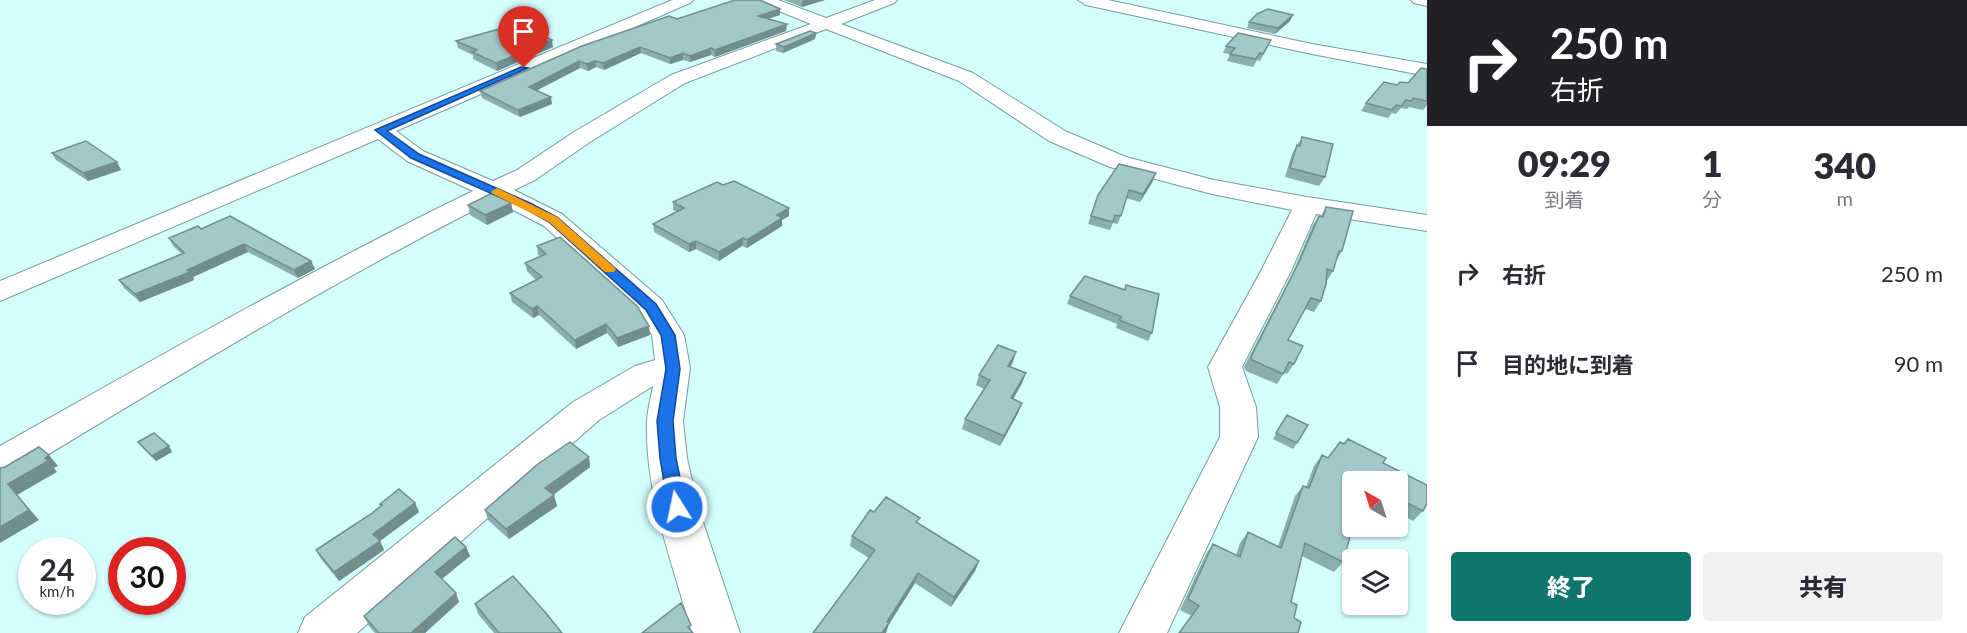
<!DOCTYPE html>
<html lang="ja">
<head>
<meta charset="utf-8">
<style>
  body { margin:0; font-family:Lato,"Noto Sans JP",sans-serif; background:#f2f2f3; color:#2b2b33; height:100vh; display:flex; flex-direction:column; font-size:22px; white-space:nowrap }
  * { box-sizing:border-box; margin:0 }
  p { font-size:20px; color:#7c7c81 }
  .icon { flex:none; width:33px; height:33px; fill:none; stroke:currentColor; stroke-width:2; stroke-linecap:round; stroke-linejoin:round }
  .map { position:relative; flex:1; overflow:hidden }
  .panel { display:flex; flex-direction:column; background:#fff; width:540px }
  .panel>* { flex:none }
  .banner { background:#202124; color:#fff; overflow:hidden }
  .needle { width:39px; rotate:321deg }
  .tools { position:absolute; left:1342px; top:471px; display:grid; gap:12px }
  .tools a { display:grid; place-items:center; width:66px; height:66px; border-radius:6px; background:#fff; box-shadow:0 2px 4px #0004; font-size:30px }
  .speed { position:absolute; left:18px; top:537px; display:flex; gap:12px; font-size:30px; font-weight:700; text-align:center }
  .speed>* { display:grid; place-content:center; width:78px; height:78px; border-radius:50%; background:#fff; box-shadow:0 2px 4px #0004; line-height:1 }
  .speed small { font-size:15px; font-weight:400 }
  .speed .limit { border:9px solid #d22; background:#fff; color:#111 }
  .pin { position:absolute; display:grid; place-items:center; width:51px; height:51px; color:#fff; margin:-62px -26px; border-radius:50% 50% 50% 0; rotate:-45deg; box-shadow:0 0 6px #0007 }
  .pin .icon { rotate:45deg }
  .me { position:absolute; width:66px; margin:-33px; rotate:350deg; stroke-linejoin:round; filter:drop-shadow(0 0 4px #0008) }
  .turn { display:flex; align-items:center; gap:21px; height:126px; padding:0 24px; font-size:27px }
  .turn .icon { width:78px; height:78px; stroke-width:2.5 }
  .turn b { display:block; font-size:42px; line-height:51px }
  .eta { display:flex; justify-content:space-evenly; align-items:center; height:102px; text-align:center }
  .eta b { font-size:36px; font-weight:800; line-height:42px }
  .button { display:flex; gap:12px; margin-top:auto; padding:12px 24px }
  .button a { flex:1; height:69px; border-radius:6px; background:#0f766e; color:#fff; font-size:24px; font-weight:800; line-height:69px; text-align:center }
  .button a+a { background:#f2f2f3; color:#2b2b33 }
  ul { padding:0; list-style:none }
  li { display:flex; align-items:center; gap:18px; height:90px; padding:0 24px }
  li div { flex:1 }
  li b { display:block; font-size:22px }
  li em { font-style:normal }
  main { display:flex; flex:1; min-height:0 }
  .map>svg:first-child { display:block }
</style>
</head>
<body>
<main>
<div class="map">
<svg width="1427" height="633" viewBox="0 0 1427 633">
  <rect width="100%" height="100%" fill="#d4fefe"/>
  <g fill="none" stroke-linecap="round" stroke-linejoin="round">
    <g stroke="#749b9b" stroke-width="2">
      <path id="minor" d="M672 0H693L690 3 396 131 423 151 493 181 517 170 574 132 671 75 811 24 759 3 756 0H778L826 18 875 0H897L894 3 841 24 973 73 1065 131 1126 157 1214 180 1307 197 1427 215V231L1316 214 1291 271 1242 367 1256 407 1258 437 1167 633H1119L1220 437V407L1208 367 1261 271 1292 210 1212 194 1110 167 1049 141 959 81 826 29 685 83 590 142 535 180 514 190 562 214 662 300 684 335 690 368 683 421 687 458 698 507 740 633H692C673 565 645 494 647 423 647 411 651 398 653 386L599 420 357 633H298L305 617 573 402 635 366 655 360 652 335 639 313 544 226 494 200C329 283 172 380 14 475L0 479V446C156 358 312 269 473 191L407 161 378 139 0 301V281Z
        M1078 0H1108L1312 44 1427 64V76L1312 54 1086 5Z
        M1411 0H1427V6L1414 3Z"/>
    </g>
    <use href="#minor" fill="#fff" fill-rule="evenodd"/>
  </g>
  <path fill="#8aadae" d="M784 0H825L802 7Z
    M780 15 768 19 786 31 715 57 711 55 690 62 683 60 670 64 641 53 604 70 596 67 588 71 580 68 537 90 552 104 520 117 482 98 480 91 677 19Z
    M1290 21 1275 34 1247 28 1249 22Z
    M816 33 815 39 783 53 776 51V44Z
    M1271 40 1260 61 1257 60 1253 67 1227 61 1230 54 1223 53 1226 46Z
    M456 41 553 47 497 71 473 59V55L458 48Z
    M1427 69V105L1423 110 1409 107 1407 109 1401 108 1396 114 1392 113 1388 118 1361 111 1366 103 1397 85 1408 83Z
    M1302 137 1325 177 1319 186 1285 177 1292 154Z
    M52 153 117 162 121 170 88 181 56 160Z
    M1153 181 1140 202 1126 198 1118 224 1113 223 1110 230 1088 224 1098 195Z
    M723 185 789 208V216L782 220V226L747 248 742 246 719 261 696 249 689 252 654 232 653 224 677 212 673 210V202Z
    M511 203 513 212 487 225 470 215 468 205Z
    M1326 207 1342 251 1336 261 1333 271 1327 281 1321 301 1314 312 1305 309 1288 340 1294 364 1287 374 1284 373 1277 384 1246 371 1244 367 1293 272 1313 225 1319 216H1321Z
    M201 229 311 261 315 269 298 278 248 252 193 277 194 280 140 302 124 288 119 280 182 254 173 246 169 238Z
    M537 246 650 335 618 347 607 333 576 349 539 315 533 318 512 302 510 293 536 280 527 271 525 263 540 256 538 255Z
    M1126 285 1152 333 1148 341 1116 328 1117 324 1067 304 1070 296 1124 290Z
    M1013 362 1010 367 1026 373 1022 383 1013 399 1022 403 1018 413 1000 446 962 429 965 419 984 389 976 385 979 375Z
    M1287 415 1297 443 1293 449 1273 439Z
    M138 442 169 446 172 452 156 461 142 447Z
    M1322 455 1328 458 1383 463 1423 511 1413 521 1398 513V482H1353L1343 562 1334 572 1302 556 1192 616 1180 610 1206 554 1213 544 1236 555 1240 543 1248 532 1278 546 1295 496 1303 486 1306 487 1314 466Z
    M589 457 590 467 553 495 557 506 509 539 488 520 485 510Z
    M415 503 419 512 380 541 384 550 339 581 321 559 316 550 371 514 381 506 380 504Z
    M874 512 918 524 979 561 975 571 951 607 915 583 889 624 869 558 850 546 852 536Z
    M466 547 470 556 442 579 459 602 425 633H375L369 626 364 616Z
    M475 604 562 633H494L478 614Z"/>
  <path fill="#718d8d" d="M805 0H825L802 7V1Z
    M780 9V15L757 22 758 16Z
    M1293 15 1290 21 1275 34 1278 28Z
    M787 24 786 31 715 57V50Z
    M816 33 815 39 783 53 784 47Z
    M552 40 553 47 497 71 496 63Z
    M640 47 641 53 604 70 603 63Z
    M711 48V55L690 62V56Z
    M683 53V60L670 64V58Z
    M579 61 580 68 530 94 529 87Z
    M595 61 596 67 588 71 587 64Z
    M551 97 552 104 520 117 518 110Z
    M117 162 121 170 88 181 83 173Z
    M1156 173 1153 181 1140 202 1143 194Z
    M511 203 513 212 487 225 485 215Z
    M789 208V216L782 220V226L747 248V240L777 215Z
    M743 238 742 246 719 261V252Z
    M696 241V249L689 252V244Z
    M244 244 248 252 193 277 194 280 140 302 135 294Z
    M311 261 315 269 298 278 294 270Z
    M537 306 539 315 533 318 532 309Z
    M606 324 607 333 576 349 575 340Z
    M649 326 650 335 618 347 617 338Z
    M1016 352 1013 362 1005 376 1008 366Z
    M1026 373 1022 383 1008 408 1011 398Z
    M1022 403 1018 413 1000 446 1004 436Z
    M169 446 172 452 156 461 152 456Z
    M49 455 58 466 54 468 57 472 17 495 39 520 0 543V527L8 484Z
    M589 457 590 467 548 499 545 488Z
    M554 495 557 506 509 539 506 529Z
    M415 503 419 512 380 541 384 550 339 581 334 572 373 534Z
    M466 547 470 556 438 582 435 572Z
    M979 561 975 571 951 607 954 597Z
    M918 573 915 583 889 624 886 633H882L887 622Z
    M456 593 459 602 425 633H411Z"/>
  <path fill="#a1c9ca" stroke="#718d8d" stroke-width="1.5" d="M735 0H760L780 9 758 16 787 24 715 50 711 48 690 56 683 53 670 58 640 47 603 63 595 61 587 64 579 61 529 87 551 97 518 110 480 91 582 46 669 16 677 19Z
    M1268 9 1293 15 1278 28 1249 22 1257 14Z
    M517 24 552 40 496 63 472 52 477 50 456 41Z
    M810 31 816 33 784 47 776 44Z
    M1238 33 1271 40 1263 54 1260 53 1256 59 1230 54 1235 48 1226 46Z
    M1421 68 1427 69V101L1413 98 1412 101 1406 100 1401 106 1396 105 1392 110 1366 103 1384 82 1397 85 1400 82 1408 83Z
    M1302 137 1333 144 1325 177 1290 168 1297 145 1300 146Z
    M86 141 117 162 83 173 52 153Z
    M1119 164 1156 173 1143 194 1129 190 1121 216 1115 215 1113 222 1091 216 1098 195Z
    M734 181 789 208 777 215 782 218 747 240 743 238 719 252 696 241 689 244 653 224 684 208 673 202 717 182 723 185Z
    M492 193 511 203 485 215 468 205Z
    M1326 207 1353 211 1342 251H1339L1333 271 1327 269 1326 284 1321 301 1311 298 1288 340 1303 346 1294 364 1289 362 1283 374 1252 360 1251 357 1299 262 1319 216 1323 217Z
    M230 216 311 261 294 270 244 244 187 270 190 272 135 294 119 280 184 253 169 238 198 226 201 229Z
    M560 237 637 306 649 326 617 338 606 324 575 340 537 306 532 309 510 293 542 277 525 263 546 254 537 246Z
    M1085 276 1125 290 1126 285 1159 294 1152 333 1119 320 1122 317 1070 296Z
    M998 345 1016 352 1008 366 1026 373 1011 398 1022 403 1004 436 965 419 990 380 979 375Z
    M1287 415 1308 425 1297 443 1276 433Z
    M154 433 169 446 152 456 138 442Z
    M1348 439 1386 458 1383 463 1427 485V503L1423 511 1398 498V482H1353V515L1347 523 1353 526 1343 562 1305 543 1291 602 1297 605 1294 618 1301 622 1298 633H1179L1199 606 1188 599 1213 544 1240 557 1248 532 1281 548 1303 486 1309 488 1322 455 1328 458 1340 442 1344 444Z
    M570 442 589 457 545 488 554 495 506 529 485 510 538 464Z
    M39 447 49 455 45 458 48 461 8 484 29 510 0 527V468L5 467Z
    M399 489 415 503 373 534 380 541 334 572 316 550 371 514 382 505 380 504Z
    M886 497 920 518 916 522 979 561 954 597 918 573 887 622 889 623 882 633H813L875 550 852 536 870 510 874 512Z
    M455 537 466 547 435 572 456 593 411 633H379L364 616Z
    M513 576 545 612 562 633H499L475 604Z
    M681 603 691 625 688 627 693 633H642Z"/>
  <path fill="#1a73e8" stroke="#114b97" stroke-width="1.5" d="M521 67 528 68 387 131 419 154 530 203 557 217 656 304 675 335 680 369 673 421 676 458 686 507 683 512 677 514 671 512 668 507 660 458 657 421 666 369 661 335 646 310 549 222 522 207 411 158 375 130Z"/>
  <path fill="#f59e0b" d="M497 188 557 217 614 267 616 269 614 272H605L549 222 493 194 491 192Z"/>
</svg>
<div class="tools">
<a><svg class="needle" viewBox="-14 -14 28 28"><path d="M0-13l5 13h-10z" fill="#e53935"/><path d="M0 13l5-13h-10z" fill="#7c7c81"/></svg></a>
<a><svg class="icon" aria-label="layers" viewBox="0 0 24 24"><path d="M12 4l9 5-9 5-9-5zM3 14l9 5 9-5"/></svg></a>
</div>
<div class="speed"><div>24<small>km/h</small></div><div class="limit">30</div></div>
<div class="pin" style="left:524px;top:68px;background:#d93025"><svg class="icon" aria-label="arrive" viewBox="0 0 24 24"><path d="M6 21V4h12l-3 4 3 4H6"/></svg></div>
<svg class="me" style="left:677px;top:507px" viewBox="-20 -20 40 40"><circle r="17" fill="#1a73e8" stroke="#fff" stroke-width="3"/><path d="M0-11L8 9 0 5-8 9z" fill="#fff"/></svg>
</div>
<section class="panel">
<div class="banner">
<div class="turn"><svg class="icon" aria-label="right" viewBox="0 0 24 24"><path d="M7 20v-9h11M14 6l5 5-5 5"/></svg><div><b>250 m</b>右折</div></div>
</div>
<div class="eta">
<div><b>09:29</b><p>到着</p></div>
<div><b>1</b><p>分</p></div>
<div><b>340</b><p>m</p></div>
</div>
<ul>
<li><svg class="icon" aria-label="right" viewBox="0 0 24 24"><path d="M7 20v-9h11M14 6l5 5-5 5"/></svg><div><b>右折</b></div><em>250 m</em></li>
<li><svg class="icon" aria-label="arrive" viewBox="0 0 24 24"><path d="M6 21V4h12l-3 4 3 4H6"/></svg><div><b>目的地に到着</b></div><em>90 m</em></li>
</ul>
<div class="button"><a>終了</a><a>共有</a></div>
</section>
</main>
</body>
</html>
